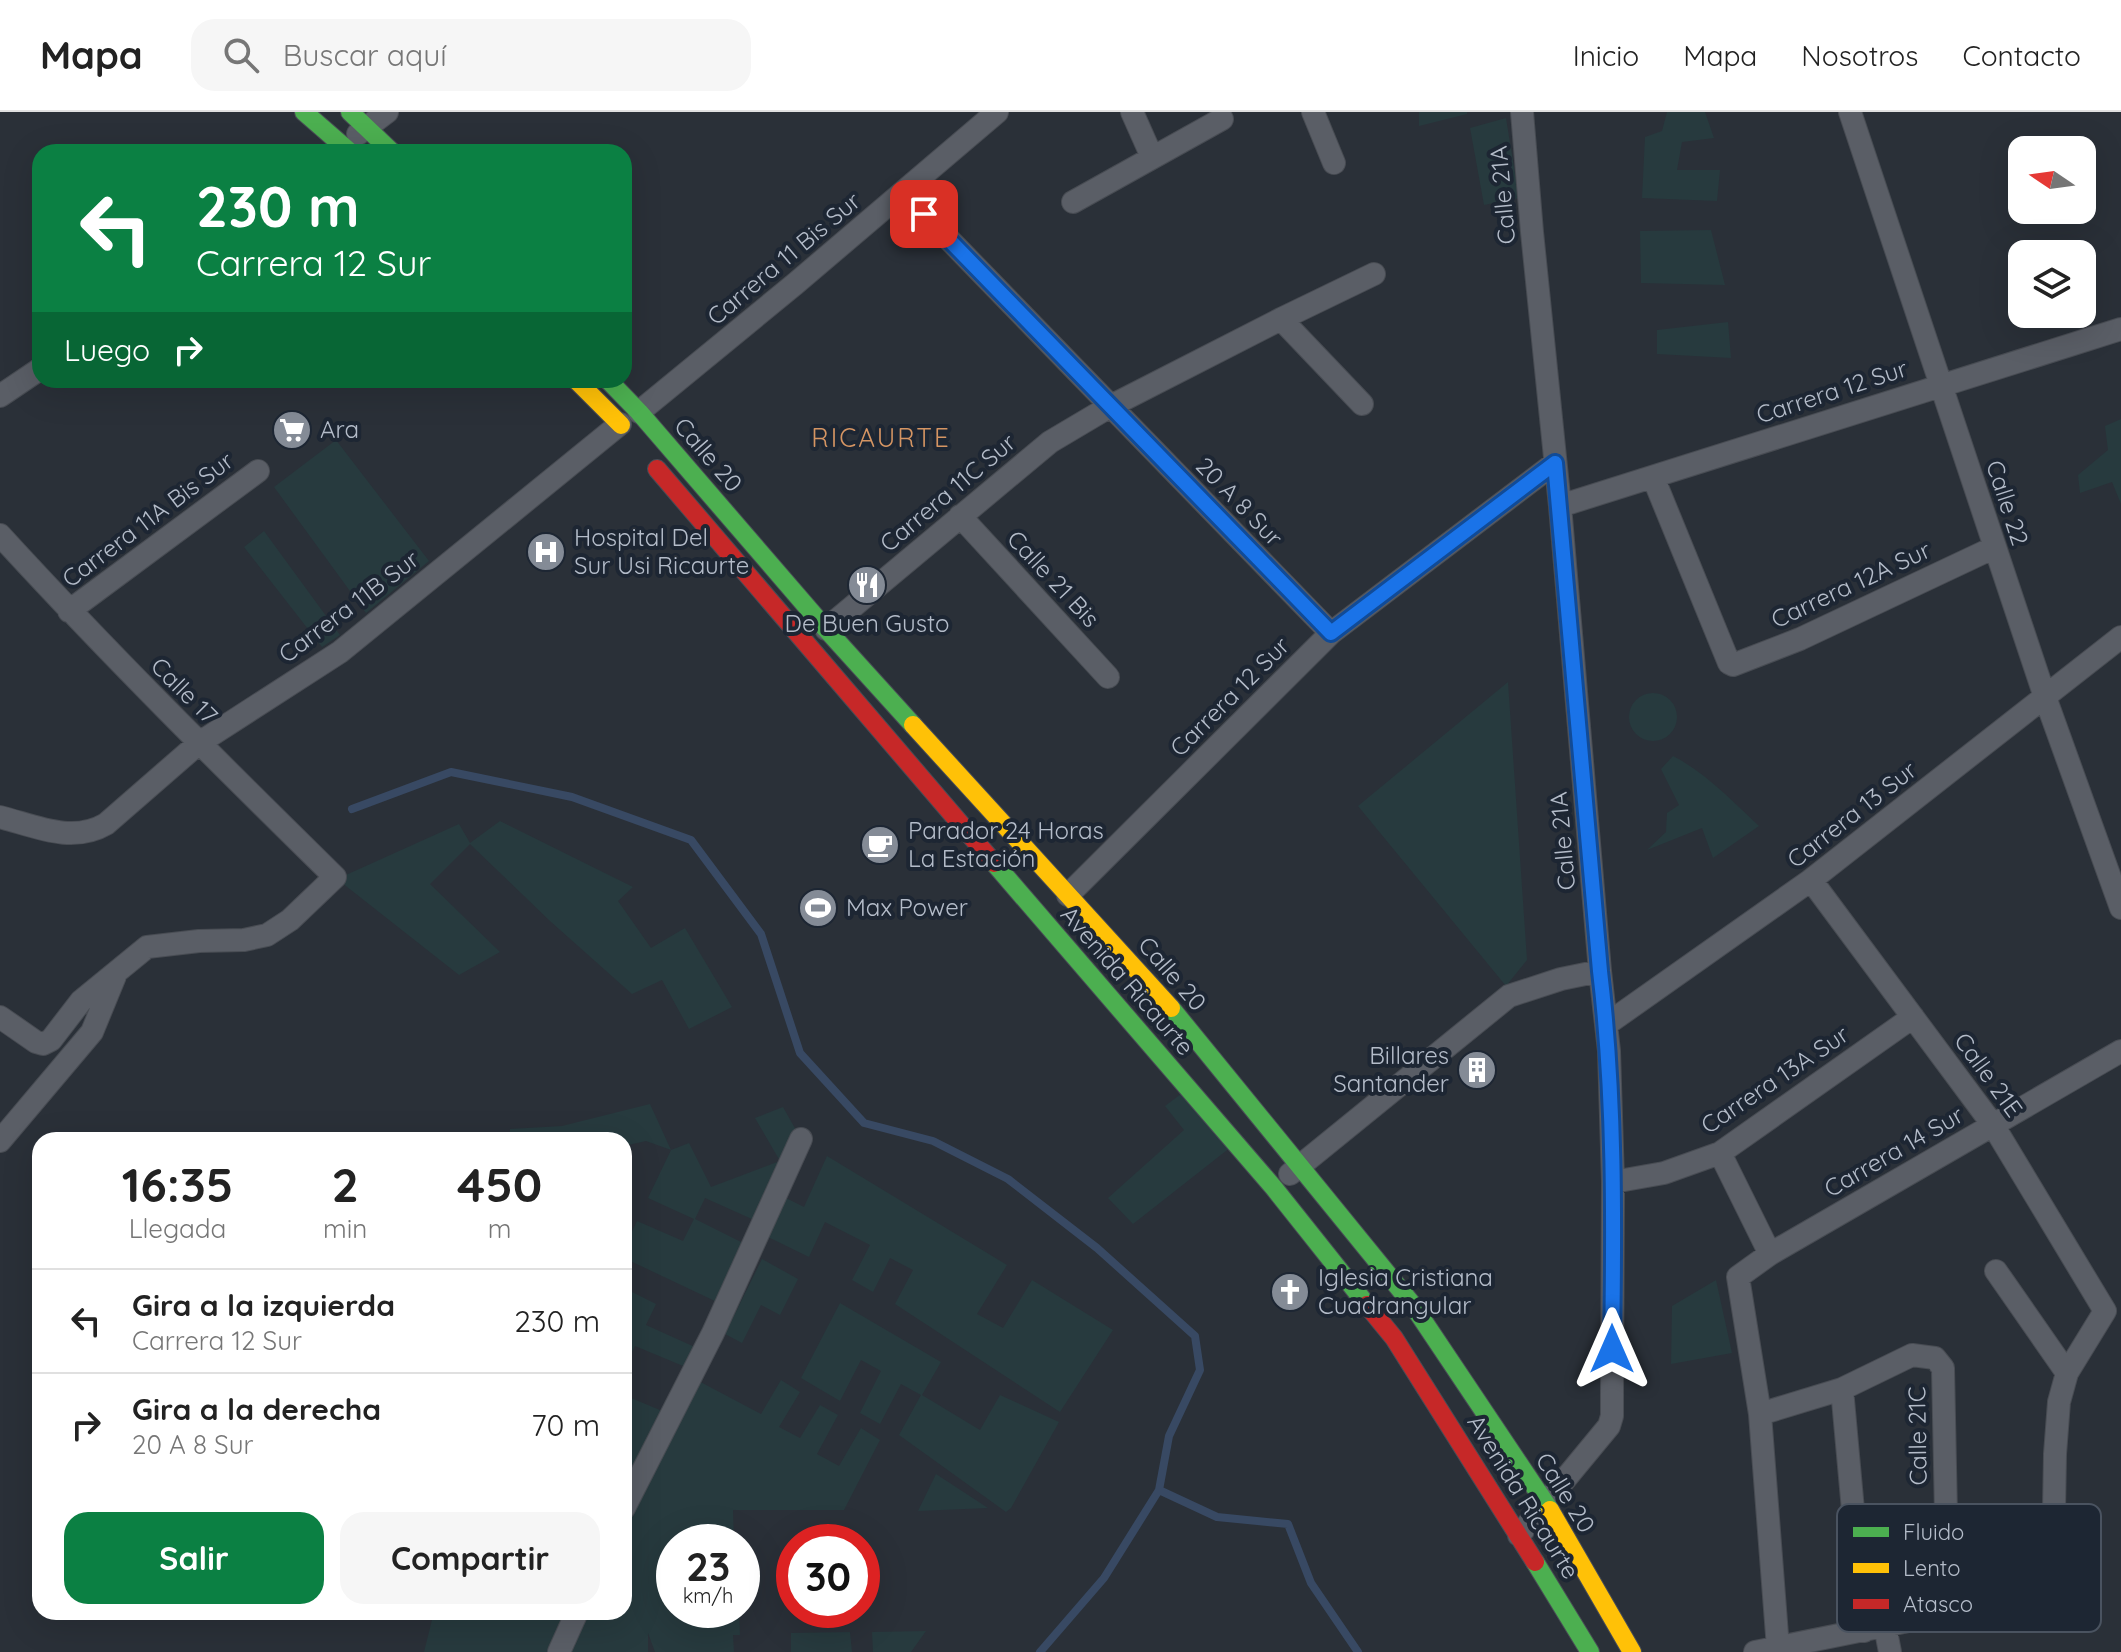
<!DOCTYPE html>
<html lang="es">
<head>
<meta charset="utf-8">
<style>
  body { margin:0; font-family:Quicksand,sans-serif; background:#f6f6f6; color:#222; height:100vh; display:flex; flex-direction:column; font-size:30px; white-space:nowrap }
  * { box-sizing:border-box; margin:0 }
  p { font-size:26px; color:#767676 }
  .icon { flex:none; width:44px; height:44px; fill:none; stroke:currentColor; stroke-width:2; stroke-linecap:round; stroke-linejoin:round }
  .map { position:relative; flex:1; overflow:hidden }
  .panel { position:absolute; left:32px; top:1020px; width:600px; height:488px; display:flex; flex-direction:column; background:#fff; border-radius:24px; box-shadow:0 8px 32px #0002 }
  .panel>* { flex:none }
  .banner { position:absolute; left:32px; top:32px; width:600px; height:244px; border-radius:24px; box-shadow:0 8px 32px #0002; background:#0b8043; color:#fff; overflow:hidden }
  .needle { width:52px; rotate:283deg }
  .controls { position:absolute; left:2008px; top:24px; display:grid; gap:16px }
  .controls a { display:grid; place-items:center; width:88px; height:88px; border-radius:16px; background:#fff; box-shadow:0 8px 32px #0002; font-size:40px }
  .speed { position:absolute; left:656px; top:1412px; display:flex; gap:16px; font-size:40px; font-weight:700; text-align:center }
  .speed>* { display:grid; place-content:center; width:104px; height:104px; border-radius:50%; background:#fff; box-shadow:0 8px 32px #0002; line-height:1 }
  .speed small { font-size:20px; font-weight:400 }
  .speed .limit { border:12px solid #d22; background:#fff; color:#111 }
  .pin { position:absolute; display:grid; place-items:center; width:68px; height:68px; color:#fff; margin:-34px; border-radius:16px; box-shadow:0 4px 12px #0006 }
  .me { position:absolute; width:88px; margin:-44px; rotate:0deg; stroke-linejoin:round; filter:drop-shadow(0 0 6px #0008) }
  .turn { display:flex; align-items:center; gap:28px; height:168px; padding:0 32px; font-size:36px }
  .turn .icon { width:104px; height:104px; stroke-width:2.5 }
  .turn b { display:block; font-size:56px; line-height:68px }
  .then { display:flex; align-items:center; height:76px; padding:0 32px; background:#0003; gap:16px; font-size:30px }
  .eta { display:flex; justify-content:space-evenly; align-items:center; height:136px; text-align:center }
  .eta b { font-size:48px; font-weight:700; line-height:56px }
  .primary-button { display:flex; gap:16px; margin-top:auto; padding:16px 32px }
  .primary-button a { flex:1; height:92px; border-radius:24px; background:#0b8043; color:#fff; font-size:32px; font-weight:700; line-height:92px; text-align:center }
  .primary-button a+a { background:#f6f6f6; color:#222 }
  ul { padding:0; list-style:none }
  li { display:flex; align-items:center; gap:24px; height:104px; padding:0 32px; border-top:2px solid #e0e0e0 }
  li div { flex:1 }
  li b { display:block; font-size:30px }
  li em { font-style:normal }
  header { display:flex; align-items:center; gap:48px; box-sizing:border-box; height:112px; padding:0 40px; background:#fff; border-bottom:2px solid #e0e0e0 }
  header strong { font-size:38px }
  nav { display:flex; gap:44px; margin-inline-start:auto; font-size:28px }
  .search { width:560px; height:72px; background:#f6f6f6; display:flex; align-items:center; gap:20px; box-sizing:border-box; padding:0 28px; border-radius:24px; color:#767676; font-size:30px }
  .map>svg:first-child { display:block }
</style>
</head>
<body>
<header>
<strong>Mapa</strong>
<div class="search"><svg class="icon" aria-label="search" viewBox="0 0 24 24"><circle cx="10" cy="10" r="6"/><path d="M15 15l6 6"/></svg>Buscar aquí</div>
<nav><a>Inicio</a><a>Mapa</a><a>Nosotros</a><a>Contacto</a></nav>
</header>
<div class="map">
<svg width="2121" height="1540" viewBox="0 0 2121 1540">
  <rect width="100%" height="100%" fill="#2a3038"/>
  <path fill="#273a3e" d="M1419 0H1467V2L1419 14Z
    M1667 0H1705L1714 26 1682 30 1677 58H1720L1717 89 1642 86 1645 25 1662 19Z
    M1506 6 1519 86 1484 93 1470 16Z
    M1711 118 1725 173 1641 171 1640 119Z
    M1728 210 1731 246 1657 242V218Z
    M2121 307V392L2112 370 2080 381 2078 363 2108 338 2105 314Z
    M336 328 429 449 366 501 274 375Z
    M264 419 340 523 322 535 244 435Z
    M1508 570 1527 848 1506 874 1358 694Z
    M1629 605a24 24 0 1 1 48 0a24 24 0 1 1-48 0Z
    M1673 644C1706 661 1732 689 1759 714L1713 746 1702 716 1647 738 1666 720 1667 701 1679 693 1661 657Z
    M500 709 633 775 618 789 651 836 685 816 732 895 689 917 662 868 632 882 550 809 470 732 430 772 500 840 459 863 337 767 459 712 470 731Z
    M1185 979 1231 1035 1133 1112 1108 1086 1184 1018 1165 994Z
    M650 992 671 1038 689 1031 711 1075 780 1049 755 1006 783 995 801 1027 754 1108 705 1086 695 1107 743 1131 717 1190 624 1146V1136L637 1109 683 1129 694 1107 648 1086 671 1038 646 1029 624 1034V1028H510V1017L562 1014Z
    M827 1044 1007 1153 977 1202 1003 1216 1032 1168 1113 1218 1060 1300 895 1192 913 1158 890 1146 873 1180 852 1168 870 1133 825 1110 809 1145 768 1125 786 1086 804 1095Z
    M762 1147 798 1167 780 1203 761 1193 742 1231 725 1222Z
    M1716 1168 1732 1241 1671 1252 1672 1194Z
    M624 1176 656 1192 646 1213 697 1236 688 1256 635 1234 624 1256Z
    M840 1191 941 1250 922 1283 980 1318 1000 1283 1059 1310 1011 1396 1006 1400 899 1323 921 1283 901 1272 880 1312 860 1301 881 1259 861 1248 840 1289 801 1266Z
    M691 1265 761 1302 781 1268 800 1280 779 1315 800 1326 820 1293 838 1303 817 1342 839 1354 861 1316 880 1328 844 1398H733L734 1430H674V1498H739L740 1523H733L734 1540H655L648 1521V1540H424L434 1500H624V1283L667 1301Z
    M936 1362 988 1396 918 1399Z
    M926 1519 911 1540H873L872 1520Z
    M850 1520 852 1540H791V1521Z"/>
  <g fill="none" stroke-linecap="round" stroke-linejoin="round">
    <path stroke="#384963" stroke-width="8" d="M352 697 451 660 572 685 691 728 761 822 800 941 864 1011 933 1029 1008 1067 1097 1136 1195 1224 1200 1258 1169 1324 1159 1378 1217 1405 1288 1412 1311 1471 1358 1540
      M1040 1540 1104 1466 1159 1378"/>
    <g stroke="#484c53" stroke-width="24">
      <path id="street" d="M1132 0 1152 45
        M1313 0 1334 51
        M1850 0 2045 585 2121 796
        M358 22 387 0
        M903 80 1331 521
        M1073 90 1222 7
        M1281 207 1362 292
        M0 284 40 257
        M639 300 795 172 997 0
        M1653 365 1729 551 1733 553 1800 527 1995 435
        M1560 394 2121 217
        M960 404 1108 565
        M0 423C108 541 221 653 335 765L290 808 267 823 244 828 199 829 147 835 81 889 51 928 43 932 36 930 0 905
        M69 499 258 359
        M826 517 1050 330 1109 295 1281 207 1374 162
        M0 705C35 714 72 732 106 712L199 631 340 540 620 312
        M1068 783 1331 521 1555 351
        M1607 912 1811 768 2121 525
        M0 1029 92 920 115 864
        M1720 1041 1770 1142
        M1290 1062 1509 884 1561 867 1600 859
        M1613 1070 1664 1061 1720 1041 1913 905
        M1996 1159 2067 1261
        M1842 1277 1864 1519
        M1760 1302 1842 1277 1912 1243 1935 1246 1943 1256 1948 1501
        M624 1396 713 1221 801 1027
        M1519 1423 1609 1314 1612 1304V1279L1613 1070 1609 939 1600 859 1560 394 1532 120 1522 0
        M1885 1514 1890 1540
        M1778 1536 1760 1302 1738 1165 1770 1142 2121 939
        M559 1540 577 1500
        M1755 1540 1948 1501 2047 1486 2059 1478 2063 1466 2054 1399 2055 1342 2059 1290 2067 1261 2105 1199 1993 1013 1811 768"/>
    </g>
    <g stroke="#484c55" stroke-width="20">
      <path id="fast" d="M304 0 350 40
        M350 0 392 40
        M608 268 639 300 826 517 913 613
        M994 751 1274 1076 1367 1193
        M1171 896 1412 1192 1550 1398
        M1535 1450 1590 1540"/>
    </g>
    <g stroke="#484c55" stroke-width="20">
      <path id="slow" d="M576 268 621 313
        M913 613 1171 896
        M1550 1398 1632 1540"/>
    </g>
    <g stroke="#484c55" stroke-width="20">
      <path id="jam" d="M657 357 994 751
        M1367 1193 1394 1226 1535 1450"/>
    </g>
    <use href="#street" stroke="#5a5e66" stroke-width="22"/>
    <use href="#fast" stroke="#4caf50" stroke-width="18"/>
    <use href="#slow" stroke="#ffc107" stroke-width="18"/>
    <use href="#jam" stroke="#c62828" stroke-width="18"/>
  </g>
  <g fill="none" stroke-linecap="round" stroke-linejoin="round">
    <g stroke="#114b97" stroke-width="20">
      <path id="route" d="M924 102 1331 521 1555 351 1600 859C1615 985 1614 1111 1612 1237"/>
    </g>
    <use href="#route" stroke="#1a73e8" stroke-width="14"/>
  </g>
  <defs>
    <g id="supermarket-disc" transform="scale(2)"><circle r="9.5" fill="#848b96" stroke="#1d2633"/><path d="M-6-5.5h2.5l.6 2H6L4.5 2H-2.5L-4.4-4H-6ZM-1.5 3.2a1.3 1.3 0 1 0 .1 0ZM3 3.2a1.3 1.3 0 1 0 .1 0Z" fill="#fff"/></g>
    <g id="hospital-disc" transform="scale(2)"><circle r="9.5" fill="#848b96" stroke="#1d2633"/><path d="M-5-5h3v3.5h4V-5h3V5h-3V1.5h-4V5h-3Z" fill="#fff"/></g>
    <g id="restaurant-disc" transform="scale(2)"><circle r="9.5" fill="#848b96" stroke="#1d2633"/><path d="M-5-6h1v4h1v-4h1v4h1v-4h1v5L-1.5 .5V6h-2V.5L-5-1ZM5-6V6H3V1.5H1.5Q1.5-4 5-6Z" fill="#fff"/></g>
    <g id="cafe-disc" transform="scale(2)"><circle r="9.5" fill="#848b96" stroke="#1d2633"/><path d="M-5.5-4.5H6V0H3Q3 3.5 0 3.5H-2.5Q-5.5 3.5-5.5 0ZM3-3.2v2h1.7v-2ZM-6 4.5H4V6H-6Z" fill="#fff"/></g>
    <g id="stadium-disc" transform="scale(2)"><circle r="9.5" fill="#848b96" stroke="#1d2633"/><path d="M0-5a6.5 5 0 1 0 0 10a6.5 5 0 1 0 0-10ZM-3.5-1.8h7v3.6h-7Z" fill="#fff"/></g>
    <g id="building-disc" transform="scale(2)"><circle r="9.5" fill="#848b96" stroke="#1d2633"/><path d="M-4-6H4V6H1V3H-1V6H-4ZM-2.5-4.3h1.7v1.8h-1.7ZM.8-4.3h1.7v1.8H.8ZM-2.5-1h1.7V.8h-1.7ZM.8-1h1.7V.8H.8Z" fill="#fff"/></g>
    <g id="church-disc" transform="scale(2)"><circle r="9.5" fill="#848b96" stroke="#1d2633"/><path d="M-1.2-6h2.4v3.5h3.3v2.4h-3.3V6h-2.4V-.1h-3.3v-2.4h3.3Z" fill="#fff"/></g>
  </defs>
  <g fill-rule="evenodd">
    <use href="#supermarket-disc" x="292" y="318"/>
    <use href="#hospital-disc" x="546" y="440"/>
    <use href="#restaurant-disc" x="867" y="473"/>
    <use href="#cafe-disc" x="880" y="733"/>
    <use href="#stadium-disc" x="818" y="796"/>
    <use href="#building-disc" x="1477" y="958"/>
    <use href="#church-disc" x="1290" y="1180"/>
  </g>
  <g text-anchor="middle" stroke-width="8" stroke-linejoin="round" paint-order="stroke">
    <g font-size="24" fill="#b4bcc9" stroke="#1d2633">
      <text transform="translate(1503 83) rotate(-95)" y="8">Calle 21A</text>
      <text transform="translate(784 147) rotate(-40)" y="8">Carrera 11 Bis Sur</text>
      <text transform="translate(1832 280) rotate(-18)" y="8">Carrera 12 Sur</text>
      <text transform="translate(708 343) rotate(49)" y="8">Calle 20</text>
      <text transform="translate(948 381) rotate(-40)" y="8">Carrera 11C Sur</text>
      <text transform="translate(1239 390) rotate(46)" y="8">20 A 8 Sur</text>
      <text transform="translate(2007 391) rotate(72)" y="8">Calle 22</text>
      <text transform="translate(148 408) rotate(-37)" y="8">Carrera 11A Bis Sur</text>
      <text transform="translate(1053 467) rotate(47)" y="8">Calle 21 Bis</text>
      <text transform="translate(1851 473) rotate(-25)" y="8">Carrera 12A Sur</text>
      <text transform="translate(349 495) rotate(-37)" y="8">Carrera 11B Sur</text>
      <text transform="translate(184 579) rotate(45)" y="8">Calle 17</text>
      <text transform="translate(1230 585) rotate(-45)" y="8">Carrera 12 Sur</text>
      <text transform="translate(1852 703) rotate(-38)" y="8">Carrera 13 Sur</text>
      <text transform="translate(1563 729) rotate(-95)" y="8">Calle 21A</text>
      <text transform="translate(1172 862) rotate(49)" y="8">Calle 20</text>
      <text transform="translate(1127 869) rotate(49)" y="8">Avenida Ricaurte</text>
      <text transform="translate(1988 963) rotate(54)" y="8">Calle 21E</text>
      <text transform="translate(1775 968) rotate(-34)" y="8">Carrera 13A Sur</text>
      <text transform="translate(1894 1040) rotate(-30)" y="8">Carrera 14 Sur</text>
      <text transform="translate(1918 1324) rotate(-91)" y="8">Calle 21C</text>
      <text transform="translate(1565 1381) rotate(58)" y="8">Calle 20</text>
      <text transform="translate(1523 1385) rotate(58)" y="8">Avenida Ricaurte</text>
    </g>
    <g font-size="24" fill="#b4bcc9" stroke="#1d2633" text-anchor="start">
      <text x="320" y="326">Ara</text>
      <text x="574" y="434">Hospital Del<tspan x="574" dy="28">Sur Usi Ricaurte</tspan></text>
      <text x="867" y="520" text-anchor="middle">De Buen Gusto</text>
      <text x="908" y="727">Parador 24 Horas<tspan x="908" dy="28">La Estación</tspan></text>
      <text x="846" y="804">Max Power</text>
      <text x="1449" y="952" text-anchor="end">Billares<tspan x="1449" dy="28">Santander</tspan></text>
      <text x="1318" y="1174">Iglesia Cristiana<tspan x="1318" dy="28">Cuadrangular</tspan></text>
    </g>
    <g font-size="26" letter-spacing="2" fill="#d59563" stroke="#1d2633">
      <text x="881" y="335">RICAURTE</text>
    </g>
  </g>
  <rect x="1837" y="1392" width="264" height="128" rx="12" fill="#1d2633" stroke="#4a5360" stroke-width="2"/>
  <rect x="1853" y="1415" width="36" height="10" fill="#4caf50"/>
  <rect x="1853" y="1451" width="36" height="10" fill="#ffc107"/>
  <rect x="1853" y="1487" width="36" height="10" fill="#c62828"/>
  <g font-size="22" fill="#b4bcc9">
    <text x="1903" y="1428">Fluido</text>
    <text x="1903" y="1464">Lento</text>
    <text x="1903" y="1500">Atasco</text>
  </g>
</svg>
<div class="controls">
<a><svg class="needle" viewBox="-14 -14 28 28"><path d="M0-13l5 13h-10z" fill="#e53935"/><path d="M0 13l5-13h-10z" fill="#767676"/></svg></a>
<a><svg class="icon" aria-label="layers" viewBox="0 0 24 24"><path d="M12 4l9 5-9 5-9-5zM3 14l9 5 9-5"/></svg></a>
</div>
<div class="speed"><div>23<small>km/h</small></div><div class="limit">30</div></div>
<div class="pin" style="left:924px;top:102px;background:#d93025"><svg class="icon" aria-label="arrive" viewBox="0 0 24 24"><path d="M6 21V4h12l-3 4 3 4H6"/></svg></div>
<svg class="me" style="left:1612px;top:1237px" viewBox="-20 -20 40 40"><path d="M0-17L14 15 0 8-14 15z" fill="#1a73e8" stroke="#fff" stroke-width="4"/></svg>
<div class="banner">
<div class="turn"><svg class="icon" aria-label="left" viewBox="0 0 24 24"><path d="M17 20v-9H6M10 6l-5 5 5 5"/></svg><div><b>230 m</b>Carrera 12 Sur</div></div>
<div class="then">Luego<svg class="icon" aria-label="right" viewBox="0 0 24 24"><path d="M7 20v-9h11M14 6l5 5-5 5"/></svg></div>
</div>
<section class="panel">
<div class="eta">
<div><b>16:35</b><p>Llegada</p></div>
<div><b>2</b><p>min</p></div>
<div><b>450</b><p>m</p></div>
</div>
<ul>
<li><svg class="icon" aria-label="left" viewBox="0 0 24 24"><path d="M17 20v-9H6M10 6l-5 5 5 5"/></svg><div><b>Gira a la izquierda</b><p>Carrera 12 Sur</p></div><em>230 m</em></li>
<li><svg class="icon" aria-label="right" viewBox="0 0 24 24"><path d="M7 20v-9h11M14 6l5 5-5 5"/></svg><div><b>Gira a la derecha</b><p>20 A 8 Sur</p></div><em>70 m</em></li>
</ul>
<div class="primary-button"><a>Salir</a><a>Compartir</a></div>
</section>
</div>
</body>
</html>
